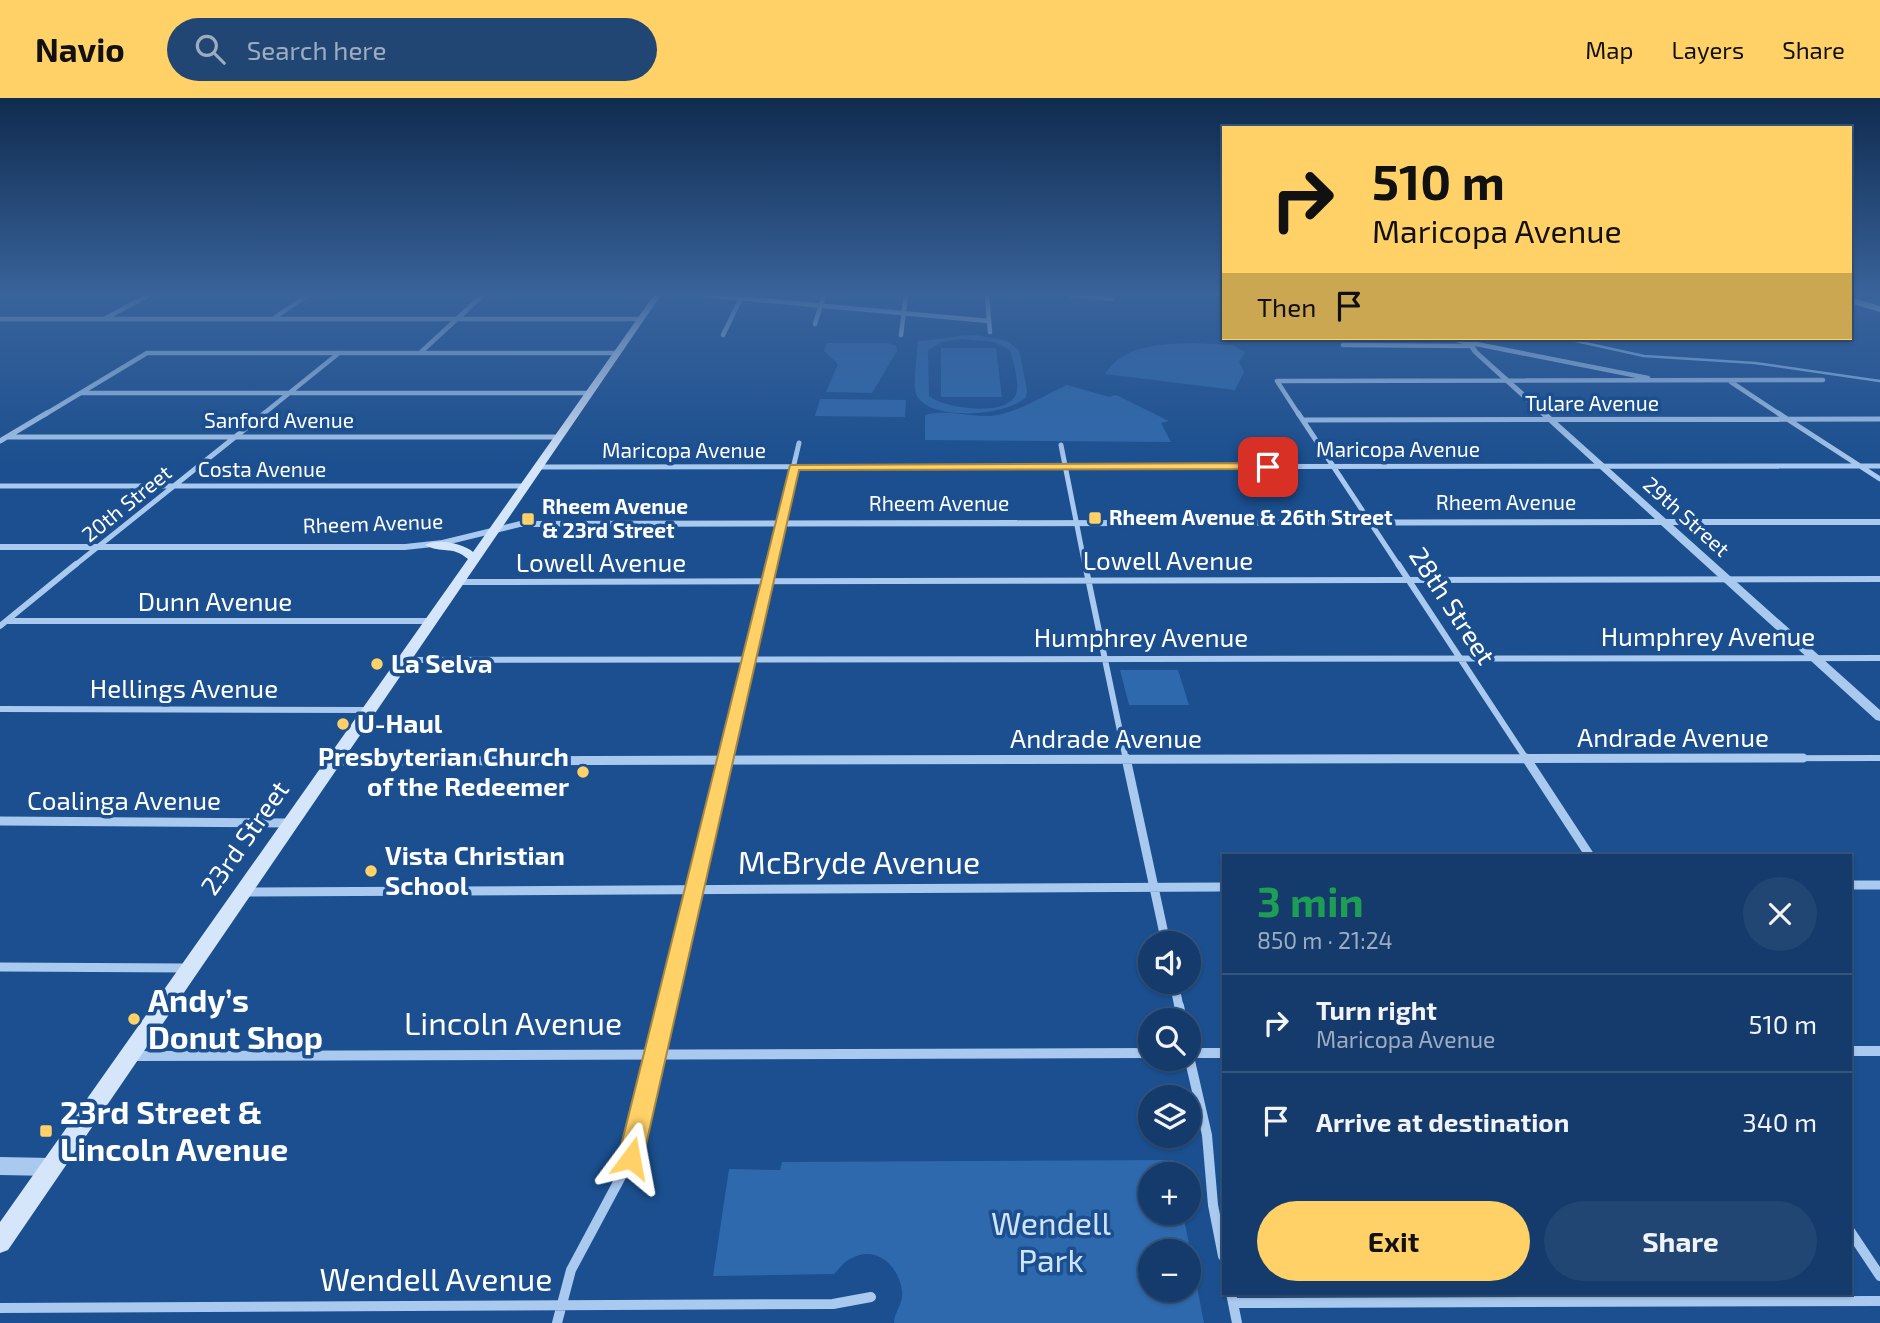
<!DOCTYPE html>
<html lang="en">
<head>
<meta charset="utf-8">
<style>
  body { margin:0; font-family:"Exo 2",sans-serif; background:#214673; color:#f1f3f6; height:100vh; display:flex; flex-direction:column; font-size:26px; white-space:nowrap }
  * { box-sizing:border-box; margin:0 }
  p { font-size:23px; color:#9dadc1 }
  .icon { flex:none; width:38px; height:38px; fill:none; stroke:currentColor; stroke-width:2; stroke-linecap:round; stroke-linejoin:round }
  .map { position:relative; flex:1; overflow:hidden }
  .sheet { position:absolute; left:1222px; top:756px; width:630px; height:441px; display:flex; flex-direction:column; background:#143b6b; border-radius:0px; box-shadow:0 2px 5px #0004,0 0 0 2px #33557e }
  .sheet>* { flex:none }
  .hud { position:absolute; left:1222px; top:28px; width:630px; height:214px; border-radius:0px; box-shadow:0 2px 5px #0004,0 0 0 2px #33557e; background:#ffd166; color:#111; overflow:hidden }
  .tools { position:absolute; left:1138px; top:833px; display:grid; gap:14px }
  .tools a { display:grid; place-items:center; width:63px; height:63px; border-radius:50%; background:#143b6b; box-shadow:0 2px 5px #0004,0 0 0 2px #33557e; font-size:35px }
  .pin { position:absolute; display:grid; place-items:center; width:60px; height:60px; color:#fff; margin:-30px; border-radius:14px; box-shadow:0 4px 10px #0006 }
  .me { position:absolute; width:77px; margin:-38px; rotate:13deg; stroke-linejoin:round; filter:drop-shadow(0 0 5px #0008) }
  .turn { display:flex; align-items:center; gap:24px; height:147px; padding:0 35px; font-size:32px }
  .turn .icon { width:91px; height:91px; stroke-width:2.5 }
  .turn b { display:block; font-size:49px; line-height:60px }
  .then { display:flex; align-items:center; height:66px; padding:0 35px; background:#0003; gap:14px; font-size:26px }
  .round { display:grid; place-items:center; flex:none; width:74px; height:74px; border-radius:37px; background:#214673 }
  .overview { display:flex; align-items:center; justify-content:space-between; height:119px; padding:0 35px }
  h1 { font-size:42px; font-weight:700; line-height:52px; color:#1e9e55 }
  .primary-button { display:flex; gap:14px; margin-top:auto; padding:14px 35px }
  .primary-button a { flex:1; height:80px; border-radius:42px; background:#ffd166; color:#111; font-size:28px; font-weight:700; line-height:80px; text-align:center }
  .primary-button a+a { background:#214673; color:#f1f3f6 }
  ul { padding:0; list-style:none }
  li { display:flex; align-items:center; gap:21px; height:98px; padding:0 35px; border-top:2px solid #33557e }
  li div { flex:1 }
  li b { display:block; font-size:26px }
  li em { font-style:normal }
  header { display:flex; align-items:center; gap:42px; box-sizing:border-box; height:98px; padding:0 35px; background:#ffd166; color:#111 }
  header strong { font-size:33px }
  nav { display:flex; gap:38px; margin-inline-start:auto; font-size:24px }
  .search { width:490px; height:63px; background:#214673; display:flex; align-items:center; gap:18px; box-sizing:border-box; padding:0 24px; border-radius:38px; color:#9dadc1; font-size:26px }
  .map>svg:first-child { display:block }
</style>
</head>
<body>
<header>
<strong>Navio</strong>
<div class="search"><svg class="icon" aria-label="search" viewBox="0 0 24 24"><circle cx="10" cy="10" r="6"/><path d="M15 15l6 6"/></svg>Search here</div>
<nav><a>Map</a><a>Layers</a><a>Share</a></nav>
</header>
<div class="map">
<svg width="1880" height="1225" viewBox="0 0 1880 1225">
  <rect width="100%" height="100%" fill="#1b4f8f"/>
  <path fill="#2e69ad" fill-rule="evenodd" d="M976 237 1007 243 1019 252 1027 292 1026 299C1008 318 932 324 917 298 912 289 917 255 918 243 936 242 956 237 976 237ZM961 241 994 244 1010 252C1013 262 1020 286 1016 296 1008 320 943 310 929 298L928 252 942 244Z
    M827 245H888L896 248 897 253 872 295 826 294 838 266 824 253Z
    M1192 245 1232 247 1245 254 1239 264 1244 274 1235 292 1105 276C1123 247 1161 246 1192 245Z
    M941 250H996L1002 299H941Z
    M1067 287 1109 299 1116 297 1169 323 1161 325 1171 344 925 342V317C946 311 969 319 991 318 1016 316 1044 297 1067 287Z
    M820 301 906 302 905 319 815 318Z
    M1120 572H1178L1189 607H1129Z
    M1173 1062 1176 1076H1150V1115H1183L1204 1225H894C894 1214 904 1205 902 1193 899 1168 876 1146 850 1161 844 1164 839 1171 834 1176L713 1178 729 1071 780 1072 782 1064ZM1188 1153V1192H1150V1153Z"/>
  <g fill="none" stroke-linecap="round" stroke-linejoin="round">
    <path stroke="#9cc4f0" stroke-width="2.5" d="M1562 240 1644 258 1755 265 1880 283"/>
    <path stroke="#a9c9ee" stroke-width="4.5" d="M704 197 989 223
      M987 197 990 234
      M1069 197 1112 201
      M106 220 149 197
      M274 220 308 197
      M0 221H641
      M815 226 824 197
      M723 237 741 200
      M901 237 906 197
      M1446 240 1648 280
      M1343 247 1471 248
      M421 254 483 197
      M1277 283 1299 317
      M1277 283 1823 282
      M1731 284 1781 317
      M81 295H589
      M44 317 147 255H618
      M262 317 339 255"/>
    <path stroke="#a9c9ee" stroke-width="5" d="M1298 315 1399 468
      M1778 315 1880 381
      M1303 322 1880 321
      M8 339H558
      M0 343 47 315
      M1061 347 1085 468
      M537 369 1880 368
      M0 388H524
      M74 468 265 315
      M770 468 799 345"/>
    <path stroke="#a9c9ee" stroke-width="6" d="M1085 466 1126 662
      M1398 466 1527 662
      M457 484 1880 481
      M8 523H430
      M0 528 76 466
      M403 562 1880 560
      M0 611 368 612
      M725 662 770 466
      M901 662 1880 660"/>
    <path stroke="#a9c9ee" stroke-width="9" d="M1126 660 1166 845
      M1526 660 1590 758
      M333 663 1803 660
      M0 723 290 725
      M1850 787H1880
      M247 794 1223 789
      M0 869 188 870
      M1174 884 1179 909
      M666 909 725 660"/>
    <path stroke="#a9c9ee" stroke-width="10" d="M1179 908 1182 922
      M1850 953H1880
      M1188 954 1207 1037 1213 1107 1223 1158
      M1188 955H1223
      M133 958 1150 955
      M1850 1133 1880 1178
      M1231 1195 1237 1225
      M1233 1205 1880 1203
      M0 1210 833 1206 871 1199
      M557 1225 571 1172 631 1060 667 908"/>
    <path fill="#a9c9ee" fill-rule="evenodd" d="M1467 240H1473L1472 244 1478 253 1666 421H1880V427H1673L1880 612V623L1876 622 1661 427 520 429 442 448 405 452H0V446H405L442 442 520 423 1655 421 1473 255 1466 244Z
      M0 1059 52 1060 59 1063 61 1069 59 1075 52 1078 0 1077Z"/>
    <path fill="#d6e6fa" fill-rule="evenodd" d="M654 197H661L8 1152 0 1155V1124L468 461C452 447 441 456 425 447 437 440 463 445 473 454Z"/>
    <path fill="#f0f6ff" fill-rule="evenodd" d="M1850 199 1880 208V214L1850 205Z"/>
  </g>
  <linearGradient id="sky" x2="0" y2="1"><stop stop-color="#0f2b4f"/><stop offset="0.53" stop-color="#39639b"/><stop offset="1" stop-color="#39639b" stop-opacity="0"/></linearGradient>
  <rect width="1880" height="369" fill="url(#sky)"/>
  <path fill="#ffd166" stroke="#a68842" stroke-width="2" d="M1268 365 1272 366V371L799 372 643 1060 639 1069 631 1072 622 1069 618 1060 790 367Z"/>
  <g fill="#ffd166" stroke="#1b4f8f" stroke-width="2.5">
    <rect x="1088" y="413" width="14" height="14" rx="3.5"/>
    <rect x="521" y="414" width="14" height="14" rx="3.5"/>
    <circle cx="377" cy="566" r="7"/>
    <circle cx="343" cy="626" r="7"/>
    <circle cx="583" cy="674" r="7"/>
    <circle cx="371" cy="773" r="7"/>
    <circle cx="134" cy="921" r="7"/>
    <rect x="39" y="1026" width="14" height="14" rx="3.5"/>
  </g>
  <g text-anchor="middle" stroke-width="7" stroke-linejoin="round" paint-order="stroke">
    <g font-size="21" fill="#fff" stroke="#1b4f8f">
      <text x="1592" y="313">Tulare Avenue</text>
      <text x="279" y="330">Sanford Avenue</text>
      <text x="1398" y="359">Maricopa Avenue</text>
      <text x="684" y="360">Maricopa Avenue</text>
      <text x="262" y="379">Costa Avenue</text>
      <text x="1506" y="412">Rheem Avenue</text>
      <text transform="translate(127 406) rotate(-39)" y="7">20th Street</text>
      <text x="939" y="413">Rheem Avenue</text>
      <text transform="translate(1686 419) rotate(42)" y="7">29th Street</text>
      <text transform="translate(373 426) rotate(-2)" y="7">Rheem Avenue</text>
    </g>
    <g font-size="21" font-weight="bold" fill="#fff" stroke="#1b4f8f" text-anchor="start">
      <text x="542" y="416">Rheem Avenue<tspan x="542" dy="24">&amp; 23rd Street</tspan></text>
      <text x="1109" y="427">Rheem Avenue &amp; 26th Street</text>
    </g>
    <g font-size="26" fill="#fff" stroke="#1b4f8f">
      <text x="1168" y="472">Lowell Avenue</text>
      <text x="601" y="474">Lowell Avenue</text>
      <text x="215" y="513">Dunn Avenue</text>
      <text transform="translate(1452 508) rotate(57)" y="9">28th Street</text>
      <text x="1708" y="548">Humphrey Avenue</text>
      <text x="1141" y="549">Humphrey Avenue</text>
      <text x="184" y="600">Hellings Avenue</text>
      <text x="1673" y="649">Andrade Avenue</text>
      <text x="1106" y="650">Andrade Avenue</text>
      <text x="124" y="712">Coalinga Avenue</text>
      <text transform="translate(245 740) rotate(-55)" y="9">23rd Street</text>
    </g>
    <g font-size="26" font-weight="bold" fill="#fff" stroke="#1b4f8f" text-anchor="start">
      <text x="391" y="575">La Selva</text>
      <text x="357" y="635">U-Haul</text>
      <text x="569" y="668" text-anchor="end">Presbyterian Church<tspan x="569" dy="30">of the Redeemer</tspan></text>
      <text x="385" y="767">Vista Christian<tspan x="385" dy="30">School</tspan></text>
    </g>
    <g font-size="32" fill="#fff" stroke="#1b4f8f">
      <text x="859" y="776">McBryde Avenue</text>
      <text x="513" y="937">Lincoln Avenue</text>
      <text x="436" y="1193">Wendell Avenue</text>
    </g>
    <g font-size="32" font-weight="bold" fill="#fff" stroke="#1b4f8f" text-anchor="start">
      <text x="148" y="914">Andy’s<tspan x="148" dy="37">Donut Shop</tspan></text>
      <text x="60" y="1026">23rd Street &amp;<tspan x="60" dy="37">Lincoln Avenue</tspan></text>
    </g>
    <g font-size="32" fill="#cfe3fa" stroke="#1b4f8f">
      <text x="1051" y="1137">Wendell<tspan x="1051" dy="37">Park</tspan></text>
    </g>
  </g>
</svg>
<div class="tools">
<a><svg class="icon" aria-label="sound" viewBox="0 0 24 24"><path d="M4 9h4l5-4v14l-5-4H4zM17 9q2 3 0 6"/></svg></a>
<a><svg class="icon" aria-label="search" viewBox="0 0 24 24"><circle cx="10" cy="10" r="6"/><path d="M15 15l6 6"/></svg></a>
<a><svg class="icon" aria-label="layers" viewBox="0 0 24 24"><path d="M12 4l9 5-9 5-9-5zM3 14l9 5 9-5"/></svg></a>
<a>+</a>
<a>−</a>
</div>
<div class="pin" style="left:1268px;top:369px;background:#d93025"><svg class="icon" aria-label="arrive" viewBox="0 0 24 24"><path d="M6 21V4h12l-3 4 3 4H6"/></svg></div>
<svg class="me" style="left:631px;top:1060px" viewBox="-20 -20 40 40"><path d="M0-17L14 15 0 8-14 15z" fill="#ffd166" stroke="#fff" stroke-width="4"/></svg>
<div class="hud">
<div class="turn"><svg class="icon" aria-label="right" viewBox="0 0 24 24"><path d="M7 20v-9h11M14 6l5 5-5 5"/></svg><div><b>510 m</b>Maricopa Avenue</div></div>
<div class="then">Then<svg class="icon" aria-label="arrive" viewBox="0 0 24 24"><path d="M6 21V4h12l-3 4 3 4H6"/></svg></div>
</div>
<section class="sheet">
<div class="overview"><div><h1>3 min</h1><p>850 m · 21:24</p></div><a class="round"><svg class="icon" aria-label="close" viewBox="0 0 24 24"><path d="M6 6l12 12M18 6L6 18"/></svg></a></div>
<ul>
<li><svg class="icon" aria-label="right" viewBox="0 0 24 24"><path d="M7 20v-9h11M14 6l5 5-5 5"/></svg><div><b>Turn right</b><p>Maricopa Avenue</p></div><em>510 m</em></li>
<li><svg class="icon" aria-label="arrive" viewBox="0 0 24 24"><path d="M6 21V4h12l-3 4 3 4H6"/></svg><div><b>Arrive at destination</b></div><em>340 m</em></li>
</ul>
<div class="primary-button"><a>Exit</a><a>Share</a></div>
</section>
</div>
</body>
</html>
